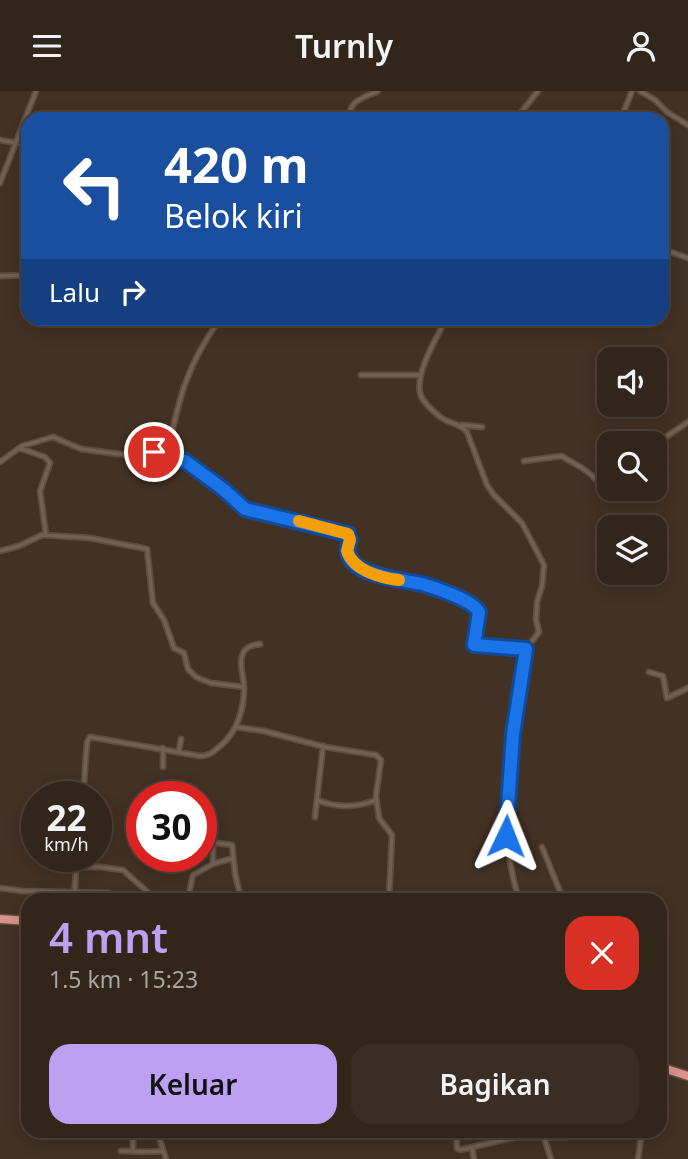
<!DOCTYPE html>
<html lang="id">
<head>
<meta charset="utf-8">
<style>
  body { margin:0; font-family:"Noto Sans",sans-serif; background:#3a2d23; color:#f1f3f6; height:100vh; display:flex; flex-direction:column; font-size:26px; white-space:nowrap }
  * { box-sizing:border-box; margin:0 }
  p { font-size:23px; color:#a8a5a2 }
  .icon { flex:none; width:38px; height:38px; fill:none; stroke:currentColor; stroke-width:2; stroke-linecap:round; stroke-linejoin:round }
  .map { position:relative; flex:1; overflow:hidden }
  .side { position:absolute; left:21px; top:802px; width:646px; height:245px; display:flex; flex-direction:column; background:#32251a; border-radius:21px; box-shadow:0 4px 18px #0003,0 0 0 2px #4d4239 }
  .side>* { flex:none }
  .banner { position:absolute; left:21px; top:21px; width:648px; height:214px; border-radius:21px; box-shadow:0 4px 18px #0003,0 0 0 2px #4d4239; background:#1a4fa0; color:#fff; overflow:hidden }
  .controls { position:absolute; left:597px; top:256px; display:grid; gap:14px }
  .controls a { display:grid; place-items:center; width:70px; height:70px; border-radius:14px; background:#32251a; box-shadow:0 4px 18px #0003,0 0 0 2px #4d4239; font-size:35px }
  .speed { position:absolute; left:21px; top:690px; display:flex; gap:14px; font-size:35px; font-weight:700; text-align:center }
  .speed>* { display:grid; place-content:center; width:91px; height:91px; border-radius:50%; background:#32251a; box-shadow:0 4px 18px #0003,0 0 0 2px #4d4239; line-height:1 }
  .speed small { font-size:18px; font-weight:400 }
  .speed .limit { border:10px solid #d22; background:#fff; color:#111 }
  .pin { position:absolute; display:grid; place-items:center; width:60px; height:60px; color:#fff; margin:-30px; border:4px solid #fff; border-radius:50%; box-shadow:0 2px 7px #0007 }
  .me { position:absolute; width:77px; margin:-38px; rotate:2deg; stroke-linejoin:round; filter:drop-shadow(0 0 5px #0008) }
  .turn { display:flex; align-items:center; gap:24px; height:147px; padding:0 28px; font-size:32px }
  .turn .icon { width:91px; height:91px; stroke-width:2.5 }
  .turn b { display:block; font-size:49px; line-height:60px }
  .then { display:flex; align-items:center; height:66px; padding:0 28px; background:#0003; gap:14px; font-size:26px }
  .round { display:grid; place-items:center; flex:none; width:74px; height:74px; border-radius:21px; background:#3a2d23 }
  .head { display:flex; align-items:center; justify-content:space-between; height:119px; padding:0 28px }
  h1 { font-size:42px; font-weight:600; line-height:52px; color:#bca0f2 }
  .button { display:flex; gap:14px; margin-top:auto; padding:14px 28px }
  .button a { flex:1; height:80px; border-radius:21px; background:#bca0f2; color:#111; font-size:28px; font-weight:600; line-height:80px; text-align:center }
  .button a+a { background:#3a2d23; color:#f1f3f6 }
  header { display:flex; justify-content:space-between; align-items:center; height:91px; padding:0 28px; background:#32251a; font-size:32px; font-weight:600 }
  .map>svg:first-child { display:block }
</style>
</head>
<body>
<header><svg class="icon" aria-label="menu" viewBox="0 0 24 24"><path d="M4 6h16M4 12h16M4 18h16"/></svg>Turnly<svg class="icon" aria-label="person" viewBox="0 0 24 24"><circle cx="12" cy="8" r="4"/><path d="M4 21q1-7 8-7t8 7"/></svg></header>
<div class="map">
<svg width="688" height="1068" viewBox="0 0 688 1068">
  <rect width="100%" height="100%" fill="#433123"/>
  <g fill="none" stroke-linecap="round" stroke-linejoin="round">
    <g stroke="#5d4e41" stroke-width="7">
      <path id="minor" d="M640 0 655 9 667 21 688 34
        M349 28C349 9 363 7 378 0
        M516 28 538 0
        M621 28 632 0
        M18 46H28
        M0 49 16 52
        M0 92 36 0
        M662 158 688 167
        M0 185 28 184
        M220 228C186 275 179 308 167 363L185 370 223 398 245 418 348 443 350 447 347 460 353 471 387 488 423 493 471 512 479 521 474 554 524 558 527 560C526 582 519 603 515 624 505 685 500 750 519 808
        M446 228C437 246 413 285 421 305 424 312 433 320 439 325 448 333 459 331 467 341L487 394 494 404 522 432 544 474 542 495 537 511 536 529 539 541 526 558
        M361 284H420
        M462 334 482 336
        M19 357 45 366 50 372 40 400 46 444
        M524 370 562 365C573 373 587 377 595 388L609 389
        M0 371 22 355 53 346 81 358 142 366 154 361 167 363
        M654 386 660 384 663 348 688 331
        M0 460 19 455 42 444 90 447 147 458 153 512 164 529 174 557 184 562 188 578 196 586 211 592 244 596
        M649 581 663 585 667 607 688 597
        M236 636 264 640 325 656 376 664 381 669 376 705 379 727 392 744 389 808
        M179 660 181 648
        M163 676V657
        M83 705 87 651 90 646 200 665C209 665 212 662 219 656 237 642 244 619 244 597 244 584 237 570 245 559 249 554 255 554 260 553
        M317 709C337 717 356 717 376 709
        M315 726 323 655
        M201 750 232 754 235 782 241 808
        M542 756 563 808
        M213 773 233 767
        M76 776H100L123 779 151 804 182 807 189 802 193 784 213 773V752
        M0 797 22 800 109 802
        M74 808 77 765
        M157 1040 166 1068
        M456 1040 457 1057 460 1059 516 1046H567
        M542 1040 551 1068
        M626 1041 642 1043
        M472 1057 474 1068
        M121 1060C136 1060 148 1062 162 1060
        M133 1060V1040
        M638 1068 642 1040"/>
    </g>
    <g stroke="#5d4e41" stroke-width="11">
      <path id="trunk" d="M0 828 28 830
        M660 976 688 985"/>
    </g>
    <use href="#minor" stroke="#736050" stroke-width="3.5"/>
    <use href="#trunk" stroke="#dc928b" stroke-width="8"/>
  </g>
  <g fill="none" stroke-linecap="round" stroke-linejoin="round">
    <g stroke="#114b97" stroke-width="18">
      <path id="route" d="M154 361 185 370 223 398 245 418 348 443 350 449C335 484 400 488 422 493 436 497 472 509 479 521L474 554 526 558 513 643 506 745"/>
    </g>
    <use href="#route" stroke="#1a73e8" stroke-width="12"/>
    <path stroke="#f59e0b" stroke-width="12" d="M299 430 348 443 350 449 347 460C353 479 380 487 399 489"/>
  </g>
</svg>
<div class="controls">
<a><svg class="icon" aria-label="sound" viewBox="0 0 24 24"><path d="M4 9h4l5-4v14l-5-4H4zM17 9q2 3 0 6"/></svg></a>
<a><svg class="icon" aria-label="search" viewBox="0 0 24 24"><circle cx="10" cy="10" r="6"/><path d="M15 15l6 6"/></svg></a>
<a><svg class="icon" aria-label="layers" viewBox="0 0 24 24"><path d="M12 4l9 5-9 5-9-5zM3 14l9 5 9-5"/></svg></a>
</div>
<div class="speed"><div>22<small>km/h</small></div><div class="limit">30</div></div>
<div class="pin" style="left:154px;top:361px;background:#d93025"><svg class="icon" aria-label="arrive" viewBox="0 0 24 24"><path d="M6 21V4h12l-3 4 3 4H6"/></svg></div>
<svg class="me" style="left:506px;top:745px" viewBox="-20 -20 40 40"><path d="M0-17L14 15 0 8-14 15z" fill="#1a73e8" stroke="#fff" stroke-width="4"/></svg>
<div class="banner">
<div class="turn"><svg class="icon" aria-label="left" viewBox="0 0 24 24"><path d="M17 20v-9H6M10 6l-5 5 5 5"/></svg><div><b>420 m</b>Belok kiri</div></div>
<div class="then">Lalu<svg class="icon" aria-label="right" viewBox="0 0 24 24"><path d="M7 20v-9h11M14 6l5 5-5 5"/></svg></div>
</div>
<section class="side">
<div class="head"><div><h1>4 mnt</h1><p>1.5 km · 15:23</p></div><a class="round" style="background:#d93025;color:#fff"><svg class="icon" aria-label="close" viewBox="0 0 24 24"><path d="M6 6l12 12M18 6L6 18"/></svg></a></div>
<div class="button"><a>Keluar</a><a>Bagikan</a></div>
</section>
</div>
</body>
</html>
